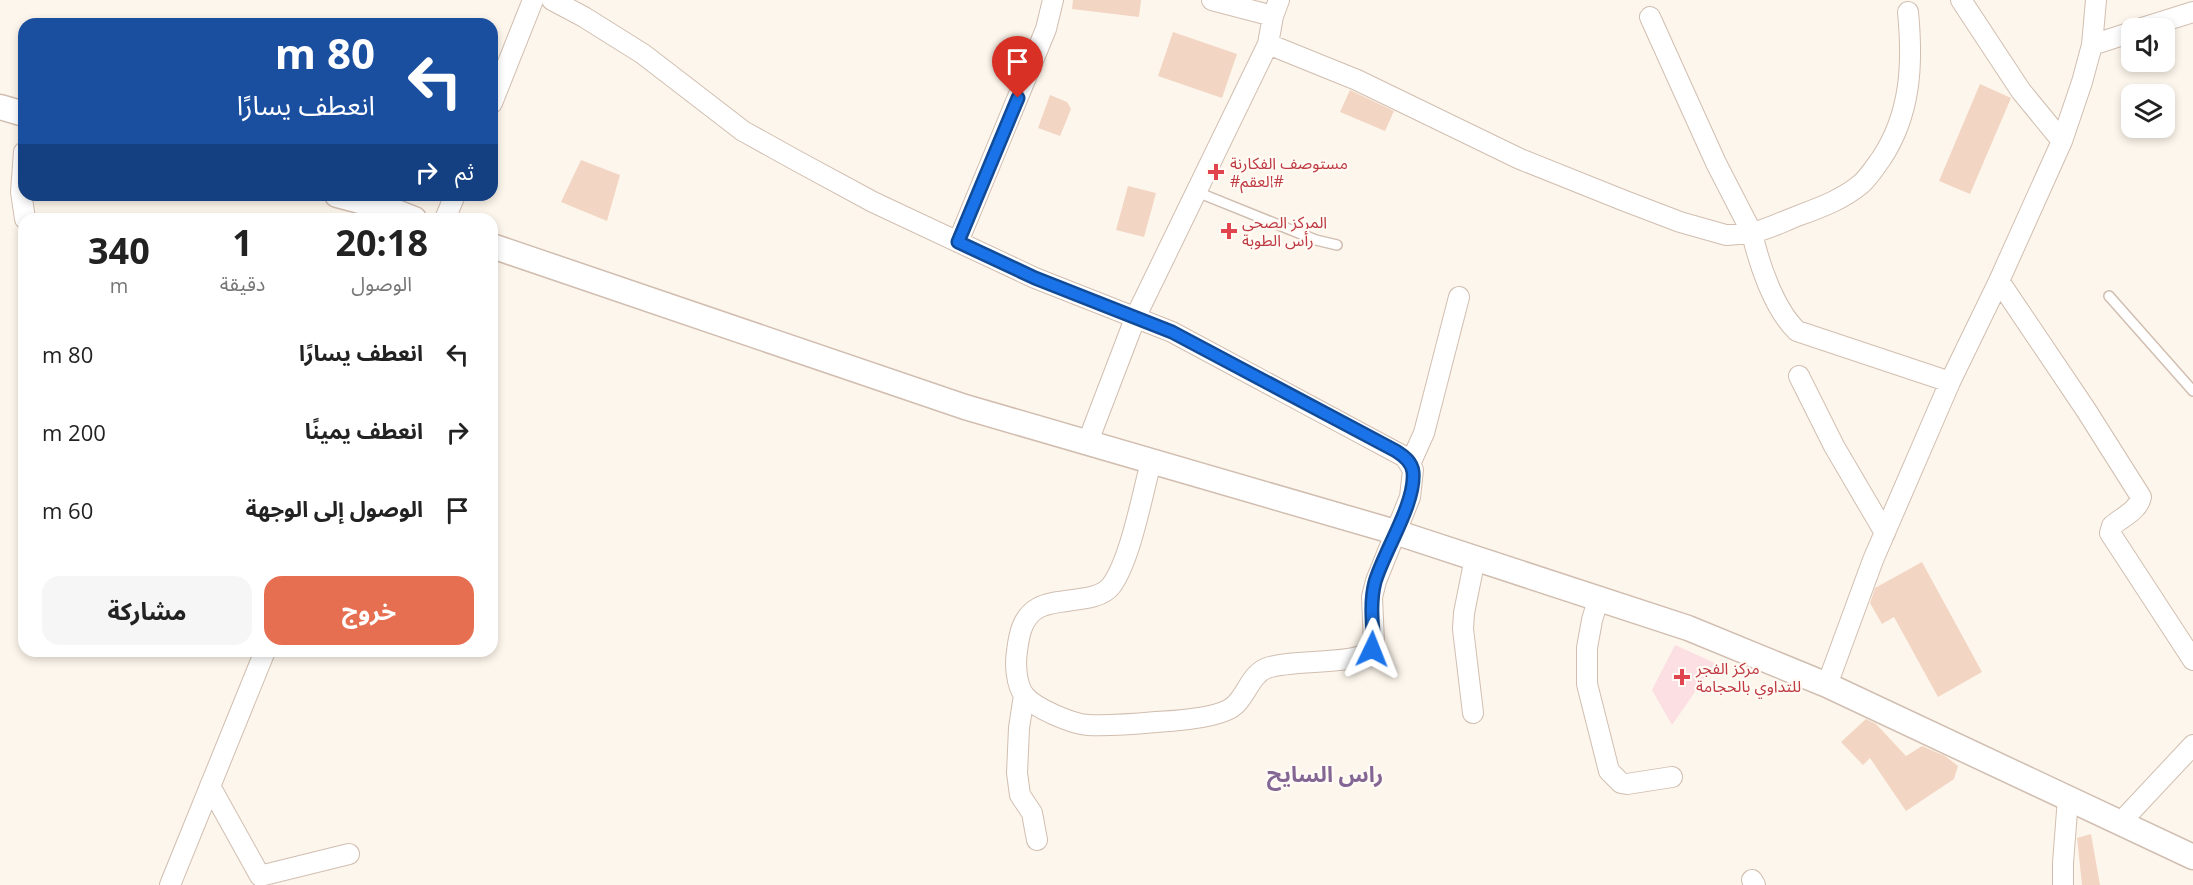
<!DOCTYPE html>
<html lang="ar">
<head>
<meta charset="utf-8">
<style>
  body { margin:0; font-family:"Open Sans","Noto Sans Arabic",sans-serif; background:#f6f6f6; color:#222; direction:rtl; height:100vh; display:flex; flex-direction:column; font-size:22px; white-space:nowrap }
  * { box-sizing:border-box; margin:0 }
  p { font-size:20px; color:#767676 }
  .icon { flex:none; width:33px; height:33px; fill:none; stroke:currentColor; stroke-width:2; stroke-linecap:round; stroke-linejoin:round }
  .map { position:relative; flex:1; overflow:hidden; direction:ltr }
  .side { position:absolute; left:18px; top:213px; width:480px; height:444px; display:flex; flex-direction:column; background:#fff; border-radius:18px; box-shadow:0 3px 9px #0003; direction:rtl }
  .side>* { flex:none }
  .top-card { position:absolute; left:18px; top:18px; width:480px; height:183px; border-radius:18px; box-shadow:0 3px 9px #0003; direction:rtl; background:#1a4fa0; color:#fff; overflow:hidden }
  .tools { position:absolute; left:2121px; top:18px; display:grid; gap:12px }
  .tools a { display:grid; place-items:center; width:54px; height:54px; border-radius:12px; background:#fff; box-shadow:0 3px 9px #0003; font-size:30px }
  .pin { position:absolute; display:grid; place-items:center; width:51px; height:51px; color:#fff; margin:-62px -26px; border-radius:50% 50% 50% 0; rotate:-45deg; box-shadow:0 0 6px #0007 }
  .pin .icon { rotate:45deg }
  .me { position:absolute; width:66px; margin:-33px; rotate:2deg; stroke-linejoin:round; filter:drop-shadow(0 0 4px #0008) }
  .turn { display:flex; align-items:center; gap:21px; height:126px; padding:0 24px; font-size:27px }
  .turn .icon { width:78px; height:78px; stroke-width:2.5 }
  .turn b { display:block; font-size:42px; line-height:51px }
  .then { display:flex; align-items:center; height:57px; padding:0 24px; background:#0003; gap:12px; font-size:22px }
  .eta { display:flex; justify-content:space-evenly; align-items:center; height:102px; text-align:center }
  .eta b { font-size:36px; font-weight:700; line-height:42px }
  .primary-button { display:flex; gap:12px; margin-top:auto; padding:12px 24px }
  .primary-button a { flex:1; height:69px; border-radius:18px; background:#e76f51; color:#fff; font-size:24px; font-weight:700; line-height:69px; text-align:center }
  .primary-button a+a { background:#f6f6f6; color:#222 }
  ul { padding:0; list-style:none }
  li { display:flex; align-items:center; gap:18px; height:78px; padding:0 24px }
  li div { flex:1 }
  li b { display:block; font-size:22px }
  li em { font-style:normal }
  .map>svg:first-child { display:block }
</style>
</head>
<body>
<div class="map">
<svg width="2193" height="885" viewBox="0 0 2193 885">
  <rect width="100%" height="100%" fill="#fdf6ec"/>
  <path fill="#fbdfe3" d="M1675 645 1715 663 1672 725 1652 690Z"/>
  <path fill="#f3d5c3" d="M1073 0H1141L1139 17 1072 9Z
    M1173 32 1237 54 1222 98 1158 76Z
    M1980 84 2011 98 1970 194 1939 181Z
    M1350 90 1394 111 1385 131 1340 112Z
    M1050 95 1067 102 1071 109 1060 136 1038 128Z
    M581 160 620 175 607 221 561 202Z
    M1128 186 1156 193 1144 237 1116 230Z
    M1922 562 1982 672 1938 697 1894 617 1882 624 1870 603 1875 588Z
    M1866 719 1876 724 1906 756 1922 746 1945 756 1958 766 1954 779 1906 811 1870 758 1863 765 1841 742Z
    M2091 834 2100 885H2082L2077 838Z"/>
  <g fill="none" stroke-linecap="round" stroke-linejoin="round">
    <g stroke="#d1beb0" stroke-width="12">
      <path id="service" d="M1197 192 1316 240 1337 245
        M2109 296 2193 391"/>
    </g>
    <g stroke="#d1beb0" stroke-width="22">
      <path id="minor" d="M552 0 584 17 643 54 743 131 799 162 873 202 1035 278 1172 332 1405 457 1413 470 1410 497 1376 581 1372 597 1374 643 1369 652C1353 665 1292 659 1267 668 1251 674 1247 694 1235 705 1222 718 1175 721 1156 722 1134 724 1111 726 1088 725 1072 724 1034 708 1024 695 1016 684 1015 664 1017 651 1019 635 1022 617 1038 608 1057 597 1097 604 1111 586 1130 561 1142 496 1151 462
        M1212 0 1273 16
        M1961 0 2021 91 2062 141
        M1650 17 1716 163 1752 233C1769 229 1784 221 1800 215 1822 207 1843 199 1861 184 1869 177 1875 167 1881 159 1911 114 1913 64 1908 12
        M2142 28 2193 12
        M1268 44 1357 80 1520 159 1625 201 1680 222 1726 235 1752 233C1759 264 1774 309 1797 331L1950 382
        M2092 45 2132 32
        M492 103 533 0
        M24 152 21 192 25 219
        M445 219 455 195
        M958 242 1046 29 1053 0
        M1999 281 2086 410 2141 497C2138 511 2122 517 2112 526L2110 533 2193 660
        M1799 376 1834 446 1885 533
        M1087 444 1136 316 1268 44 1273 16 1279 0
        M1410 464 1424 433 1459 297
        M1599 597 1592 620 1587 648V684L1609 771 1621 783 1627 784 1672 777
        M1827 685 1873 560 1950 382 1999 281 2062 141 2082 82 2092 45 2096 0
        M1024 695 1019 728 1017 773 1020 795 1032 813 1037 840
        M1473 713 1463 629 1464 613 1475 558
        M210 786 260 876 349 854
        M2120 823 2193 745
        M1752 880 1755 885
        M170 885 265 651
        M2063 885V863L2068 798"/>
    </g>
    <g stroke="#d1beb0" stroke-width="27">
      <path id="tertiary" d="M0 107 24 114
        M337 195 386 208 414 219
        M492 246 965 407 1395 532 1688 628 1827 685 2193 857"/>
    </g>
    <use href="#service" stroke="#fff" stroke-width="9"/>
    <use href="#minor" stroke="#fff" stroke-width="20"/>
    <use href="#tertiary" stroke="#fff" stroke-width="24"/>
  </g>
  <g fill="none" stroke-linecap="round" stroke-linejoin="round">
    <g stroke="#114b97" stroke-width="15">
      <path id="route" d="M1018 98 958 242 1035 278 1172 332 1396 451C1404 456 1412 462 1413 472 1416 503 1384 551 1375 582 1370 601 1372 623 1374 643L1372 649"/>
    </g>
    <use href="#route" stroke="#1a73e8" stroke-width="10"/>
  </g>
  <g fill="#e0444e" stroke="#fffaf3" stroke-width="2">
    <path d="M1213 163h6v6h6v6h-6v6h-6v-6h-6v-6h6z"/>
    <path d="M1226 222h6v6h6v6h-6v6h-6v-6h-6v-6h6z"/>
    <path d="M1679 668h6v6h6v6h-6v6h-6v-6h-6v-6h6z"/>
  </g>
  <g text-anchor="middle" stroke-width="4.5" stroke-linejoin="round" paint-order="stroke">
    <g font-size="16" fill="#be3a42" stroke="#fffaf3" text-anchor="start">
      <text x="1230" y="169">مستوصف الفكارنة<tspan x="1230" dy="18">#العقم#</tspan></text>
      <text x="1242" y="228">المركز الصحي<tspan x="1242" dy="18">رأس الطوبة</tspan></text>
      <text x="1696" y="674">مركز الفجر<tspan x="1696" dy="18">للتداوي بالحجامة</tspan></text>
    </g>
    <g font-size="22" font-weight="bold" fill="#846695" stroke="#fffaf3">
      <text x="1325" y="782">راس السايح</text>
    </g>
  </g>
</svg>
<div class="tools">
<a><svg class="icon" aria-label="sound" viewBox="0 0 24 24"><path d="M4 9h4l5-4v14l-5-4H4zM17 9q2 3 0 6"/></svg></a>
<a><svg class="icon" aria-label="layers" viewBox="0 0 24 24"><path d="M12 4l9 5-9 5-9-5zM3 14l9 5 9-5"/></svg></a>
</div>
<div class="pin" style="left:1018px;top:98px;background:#d93025"><svg class="icon" aria-label="arrive" viewBox="0 0 24 24"><path d="M6 21V4h12l-3 4 3 4H6"/></svg></div>
<svg class="me" style="left:1372px;top:649px" viewBox="-20 -20 40 40"><path d="M0-17L14 15 0 8-14 15z" fill="#1a73e8" stroke="#fff" stroke-width="4"/></svg>
<div class="top-card">
<div class="turn"><svg class="icon" aria-label="left" viewBox="0 0 24 24"><path d="M17 20v-9H6M10 6l-5 5 5 5"/></svg><div><b>80 m</b>انعطف يسارًا</div></div>
<div class="then">ثم<svg class="icon" aria-label="right" viewBox="0 0 24 24"><path d="M7 20v-9h11M14 6l5 5-5 5"/></svg></div>
</div>
<section class="side">
<div class="eta">
<div><b>20:18</b><p>الوصول</p></div>
<div><b>1</b><p>دقيقة</p></div>
<div><b>340</b><p>m</p></div>
</div>
<ul>
<li><svg class="icon" aria-label="left" viewBox="0 0 24 24"><path d="M17 20v-9H6M10 6l-5 5 5 5"/></svg><div><b>انعطف يسارًا</b></div><em>80 m</em></li>
<li><svg class="icon" aria-label="right" viewBox="0 0 24 24"><path d="M7 20v-9h11M14 6l5 5-5 5"/></svg><div><b>انعطف يمينًا</b></div><em>200 m</em></li>
<li><svg class="icon" aria-label="arrive" viewBox="0 0 24 24"><path d="M6 21V4h12l-3 4 3 4H6"/></svg><div><b>الوصول إلى الوجهة</b></div><em>60 m</em></li>
</ul>
<div class="primary-button"><a>خروج</a><a>مشاركة</a></div>
</section>
</div>
</body>
</html>
